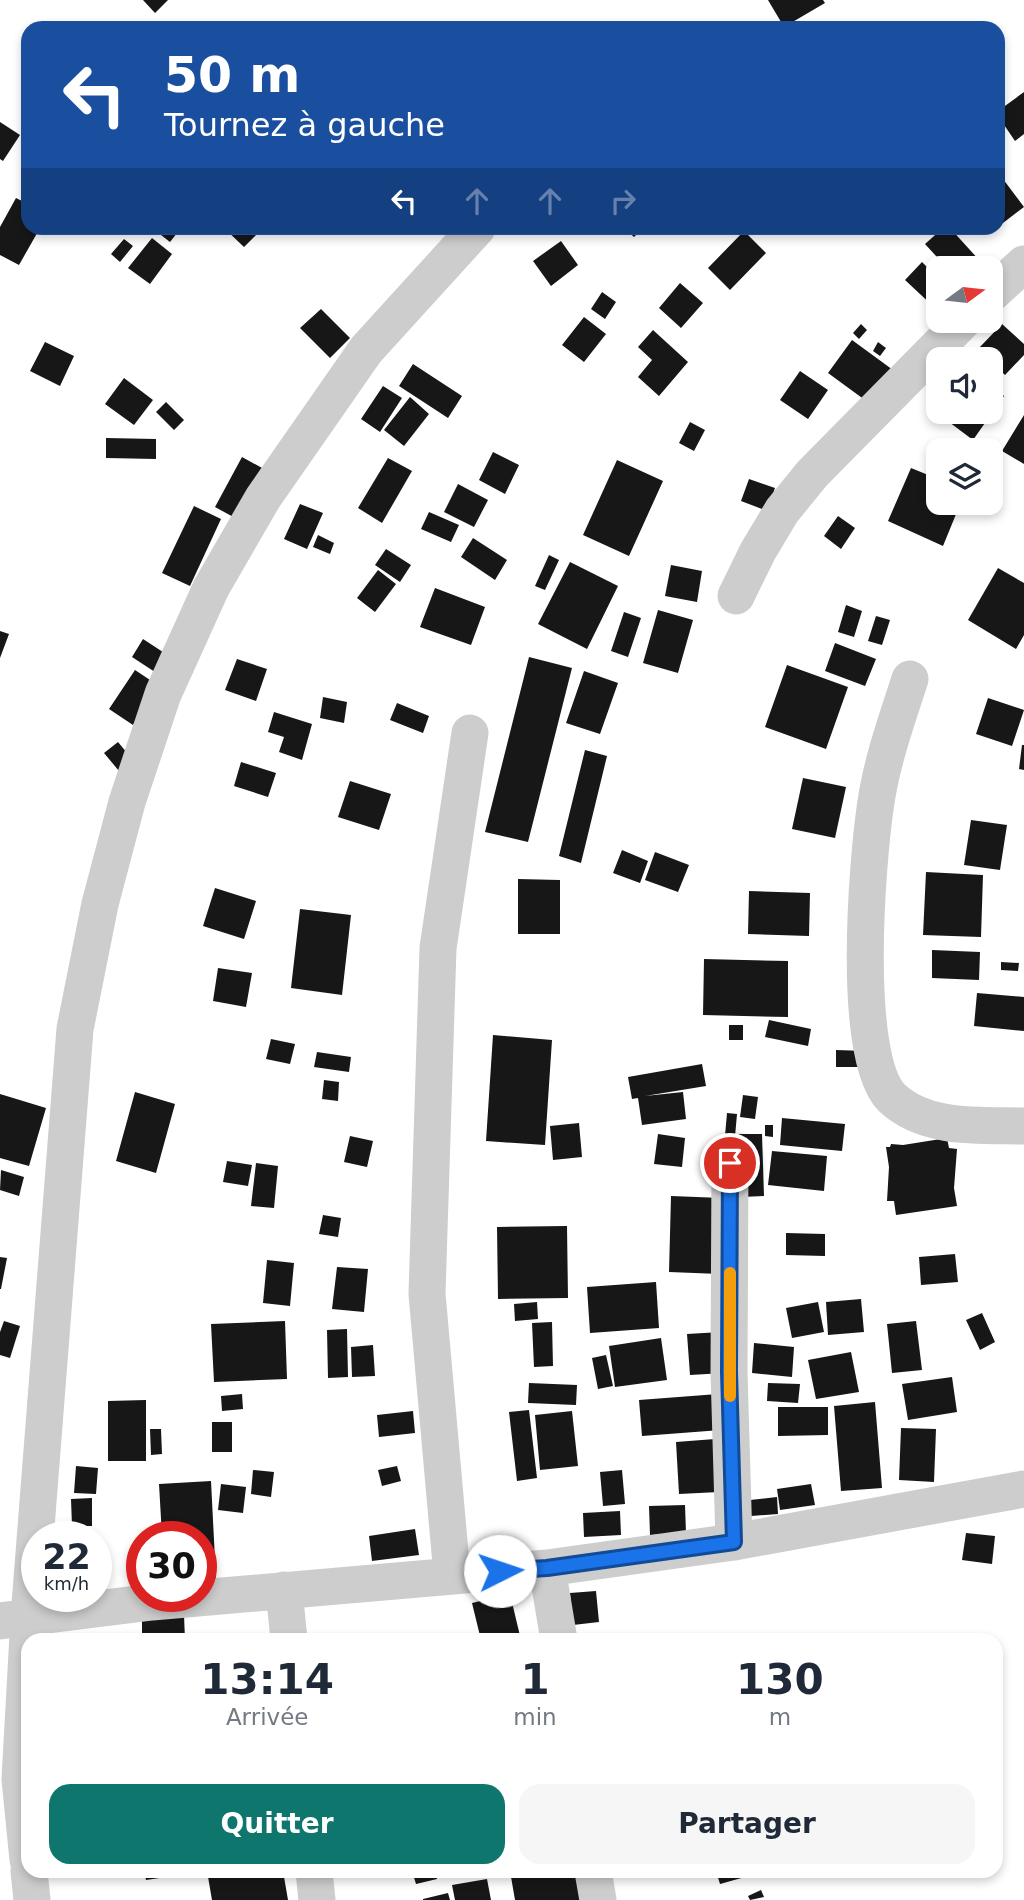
<!DOCTYPE html>
<html lang="fr">
<head>
<meta charset="utf-8">
<style>
  body { margin:0; font-family:"DejaVu Sans",sans-serif; background:#f6f6f7; color:#1f2937; height:100vh; display:flex; flex-direction:column; font-size:26px; white-space:nowrap }
  * { box-sizing:border-box; margin:0 }
  p { font-size:23px; color:#747a83 }
  .icon { flex:none; width:38px; height:38px; fill:none; stroke:currentColor; stroke-width:2; stroke-linecap:round; stroke-linejoin:round }
  .map { position:relative; flex:1; overflow:hidden }
  .drawer { position:absolute; left:21px; top:1633px; width:982px; height:245px; display:flex; flex-direction:column; background:#fff; border-radius:21px; box-shadow:0 4px 10px #0003 }
  .drawer>* { flex:none }
  .guide { position:absolute; left:21px; top:21px; width:984px; height:214px; border-radius:21px; box-shadow:0 4px 10px #0003; background:#1a4fa0; color:#fff; overflow:hidden }
  .needle { width:46px; rotate:75deg }
  .controls { position:absolute; left:926px; top:256px; display:grid; gap:14px }
  .controls a { display:grid; place-items:center; width:77px; height:77px; border-radius:14px; background:#fff; box-shadow:0 4px 10px #0003; font-size:35px }
  .speed { position:absolute; left:21px; top:1521px; display:flex; gap:14px; font-size:35px; font-weight:700; text-align:center }
  .speed>* { display:grid; place-content:center; width:91px; height:91px; border-radius:50%; background:#fff; box-shadow:0 4px 10px #0003; line-height:1 }
  .speed small { font-size:18px; font-weight:400 }
  .speed .limit { border:10px solid #d22; background:#fff; color:#111 }
  .pin { position:absolute; display:grid; place-items:center; width:60px; height:60px; color:#fff; margin:-30px; border:4px solid #fff; border-radius:50%; box-shadow:0 2px 7px #0007 }
  .me { position:absolute; width:77px; margin:-38px; rotate:86deg; stroke-linejoin:round; filter:drop-shadow(0 0 5px #0008) }
  .turn { display:flex; align-items:center; gap:24px; height:147px; padding:0 28px; font-size:32px }
  .turn .icon { width:91px; height:91px; stroke-width:2.5 }
  .turn b { display:block; font-size:49px; line-height:60px }
  .lanes { display:flex; align-items:center; height:66px; padding:0 28px; background:#0003; justify-content:center; gap:35px; direction:ltr }
  .lanes .off { opacity:.35 }
  .eta { display:flex; justify-content:space-evenly; align-items:center; height:119px; text-align:center }
  .eta b { font-size:42px; font-weight:700; line-height:49px }
  .button { display:flex; gap:14px; margin-top:auto; padding:14px 28px }
  .button a { flex:1; height:80px; border-radius:21px; background:#0f766e; color:#fff; font-size:28px; font-weight:700; line-height:80px; text-align:center }
  .button a+a { background:#f6f6f7; color:#1f2937 }
  .map>svg:first-child { display:block }
</style>
</head>
<body>
<div class="map">
<svg width="1024" height="1900" viewBox="0 0 1024 1900">
  <rect width="100%" height="100%" fill="#fff"/>
  <path fill="#171717" d="M143 0H168L155 13Z
    M768 0H823L825 3 784 27Z
    M1024 92V134L1015 141 998 116V111Z
    M0 122 20 135 3 161 0 159Z
    M1003 179 1024 207 999 226 998 183Z
    M16 198 28 204V228H40L19 265 0 255V227Z
    M152 228H181L170 242Z
    M224 228H263L244 247Z
    M624 228H643L634 237Z
    M943 228H950L980 261 973 268H947L925 244Z
    M744 231 766 253 730 290 708 268Z
    M152 238 172 254 150 284 128 268Z
    M124 239 133 246 120 262 111 254Z
    M561 241 578 265 551 286 533 261Z
    M922 262 938 278V307L936 309 905 280Z
    M680 283 703 303 681 328 659 308Z
    M602 292 616 302 605 319 591 309Z
    M321 309 350 338 330 358 300 328Z
    M584 317 606 334 584 362 562 345Z
    M861 324 867 330 859 339 853 333Z
    M1002 324 1024 344V355L1005 375 978 349Z
    M653 330 688 362 659 396 638 377 652 360 638 347Z
    M852 340 893 370 869 403 828 373Z
    M45 342 74 356 60 386 30 371Z
    M878 342 886 348 880 356 873 351Z
    M413 364 462 396 448 418 399 386Z
    M800 371 828 390 808 419 780 400Z
    M124 378 153 400 134 425 105 404Z
    M383 386 402 398 380 432 361 419Z
    M990 386 1004 396 973 440 937 413 938 411H990Z
    M410 397 429 414 404 446 384 430Z
    M166 402 184 420 174 430 156 412Z
    M1024 415V464L1002 451Z
    M690 422 705 430 694 451 679 443Z
    M106 438 156 439V459L106 458Z
    M493 452 519 465 505 494 479 480Z
    M242 457 264 469 237 519 215 507Z
    M388 458 412 471 382 523 358 508Z
    M617 460 663 481 629 556 583 535Z
    M911 468 938 479V502H961L943 546 888 521Z
    M749 479 775 488 767 511 741 501Z
    M458 484 488 500 474 527 444 512Z
    M300 504 323 513 307 549 284 539Z
    M194 506 221 519 190 586 162 573Z
    M429 512 459 525 451 542 421 529Z
    M838 516 855 528 841 549 824 536Z
    M318 535 334 543 330 554 313 547Z
    M473 538 507 560 495 580 461 557Z
    M386 549 411 565 400 582 375 565Z
    M549 555 559 560 545 590 535 586Z
    M570 562 618 586 587 649 538 624Z
    M671 565 702 571 697 602 665 596Z
    M998 568 1024 583V635L1016 649 968 620Z
    M378 570 396 584 375 612 357 598Z
    M435 588 485 607 471 645 420 627Z
    M846 605 862 611 854 637 838 632Z
    M658 610 693 620 678 673 643 663Z
    M624 612 641 618 628 657 611 651Z
    M876 616 890 620 882 645 868 641Z
    M0 631 9 634 0 658Z
    M143 639 169 656 158 674 132 657Z
    M835 643 876 659 865 686 825 671Z
    M529 657 572 668 528 842 485 832Z
    M237 659 267 669 256 701 225 690Z
    M787 665 848 687 826 749 765 727Z
    M135 670 159 686 133 725 109 709Z
    M584 671 618 683 600 734 566 723Z
    M323 697 347 702 344 723 320 718Z
    M988 698 1024 710 1012 746 976 734Z
    M397 703 429 716 423 733 390 720Z
    M274 712 312 724 302 760 279 752 284 737 268 732Z
    M118 742 133 760 119 771 104 753Z
    M1022 745H1024V770L1019 769Z
    M585 750 607 756 581 863 559 856Z
    M241 762 276 773 268 797 234 786Z
    M803 778 846 787 835 838 792 829Z
    M350 781 391 794 379 830 338 817Z
    M971 820 1007 825 1000 870 964 865Z
    M622 850 648 861 640 883 613 873Z
    M655 852 689 865 678 892 645 880Z
    M926 872 983 875 981 937 923 935Z
    M518 879 560 880V934H518Z
    M215 888 256 901 244 939 203 926Z
    M749 891 810 893 809 936 748 934Z
    M300 909 351 915 342 995 291 988Z
    M932 950 980 952 979 980 932 978Z
    M704 959 788 961V1017L703 1015Z
    M1001 962 1019 963 1018 971 1001 970Z
    M218 968 252 973 246 1007 213 1001Z
    M977 993 1024 997V1031L974 1026Z
    M769 1020 811 1029 808 1046 765 1037Z
    M729 1025H743V1040H729Z
    M493 1035 552 1040 545 1145 486 1141Z
    M271 1039 295 1044 290 1064 266 1059Z
    M836 1050 866 1051 865 1067H836Z
    M317 1052 351 1057 349 1072 314 1067Z
    M702 1064 706 1086 645 1096 683 1092 686 1119 642 1125 638 1098 632 1099 628 1077Z
    M324 1080 339 1082 338 1101 322 1099Z
    M135 1092 175 1104 156 1173 116 1161Z
    M0 1094 46 1108 29 1166 0 1158Z
    M743 1095 758 1097 755 1119 740 1117Z
    M727 1113 737 1114 734 1148 724 1147Z
    M782 1118 845 1124 842 1151 780 1145Z
    M579 1123 582 1157 553 1160 550 1126Z
    M765 1125H773V1137L765 1136Z
    M658 1134 685 1138 682 1167 654 1164Z
    M739 1134H762L764 1196 741 1197Z
    M350 1136 373 1141 367 1167 344 1162Z
    M947 1138 949 1148 957 1149 954 1188 957 1206 896 1215 894 1201H887L889 1167 886 1147H890L891 1144 903 1145Z
    M772 1151 827 1156 824 1191 768 1185Z
    M227 1161 252 1165 248 1186 223 1182Z
    M256 1163 278 1166 274 1208 251 1206Z
    M1 1170 24 1177 19 1196 0 1190Z
    M671 1196 722 1198 720 1274 669 1272Z
    M323 1215 341 1218 338 1237 319 1234Z
    M567 1226 568 1298 498 1299 497 1227Z
    M786 1233 825 1234V1256L786 1255Z
    M955 1254 958 1282 921 1285 919 1257Z
    M0 1257 7 1258 1 1289H0Z
    M267 1260 294 1263 290 1306 263 1303Z
    M337 1267 368 1269 364 1312 332 1309Z
    M656 1282 659 1328 590 1333 587 1287Z
    M861 1299 864 1332 828 1335 826 1302Z
    M537 1302 538 1319 515 1321 514 1304Z
    M818 1302 824 1332 792 1338 786 1308Z
    M982 1313 995 1342 980 1350 966 1320Z
    M4 1321 20 1326 10 1358 0 1355V1332Z
    M285 1321 287 1379 214 1382 211 1324Z
    M916 1321 922 1370 892 1373 887 1324Z
    M552 1322 553 1366 534 1367 532 1323Z
    M347 1329 348 1377 328 1378 327 1330Z
    M721 1332 724 1373 690 1375 687 1334Z
    M661 1338 667 1380 615 1387 609 1346Z
    M754 1343 794 1347 792 1377 752 1373Z
    M373 1345 375 1376 352 1377 351 1347Z
    M851 1352 859 1392 816 1399 808 1360Z
    M606 1355 613 1386 598 1389 592 1358Z
    M952 1377 957 1412 908 1420 902 1384Z
    M529 1383 577 1385 576 1405 528 1403Z
    M768 1383 800 1384 798 1403 767 1401Z
    M242 1394 243 1409 222 1411 221 1396Z
    M718 1394 721 1430 642 1436 639 1400Z
    M146 1400V1461H108V1401Z
    M875 1402 882 1488 841 1491 834 1406Z
    M778 1407H828V1435L778 1436Z
    M529 1410 537 1478 517 1481 509 1412Z
    M413 1411 415 1433 379 1437 377 1415Z
    M572 1411 578 1466 540 1470 535 1415Z
    M212 1422H232V1452H212Z
    M901 1428 936 1429 934 1482 899 1480Z
    M150 1429H161L162 1454 151 1455Z
    M715 1439 719 1492 679 1494 676 1442Z
    M76 1466 98 1468 96 1494 74 1493Z
    M397 1466 401 1481 382 1486 378 1470Z
    M253 1470 274 1472 271 1497 251 1494Z
    M622 1470 625 1504 603 1506 600 1472Z
    M211 1481 216 1579 201 1580V1536H162L159 1484Z
    M221 1484 246 1487 243 1513 218 1510Z
    M811 1484 815 1505 780 1510 777 1489Z
    M777 1497 778 1514 751 1516 750 1500Z
    M92 1498V1526H72L71 1499Z
    M685 1505 686 1533 650 1535 649 1506Z
    M620 1511 621 1535 584 1537 583 1513Z
    M415 1529 419 1555 372 1561 369 1536Z
    M966 1533 995 1536 992 1564 962 1560Z
    M596 1591 599 1622 573 1625 570 1593Z
    M510 1594 521 1640H481L472 1603Z
    M142 1615H184L185 1640H142Z
    M60 1871H94L93 1875 60 1873Z
    M144 1871H179L180 1875 146 1880Z
    M207 1871H283L288 1900H212Z
    M412 1871H435L437 1879 416 1884Z
    M510 1871H585L589 1900H515Z
    M716 1871H751L752 1875 720 1884Z
    M487 1879 491 1900H455L452 1885Z
    M761 1890 764 1897 750 1900 748 1896Z
    M448 1893 450 1900H423V1899Z"/>
  <g fill="none" stroke-linecap="round" stroke-linejoin="round">
    <path stroke="#cdcdcd" stroke-width="37" d="M990 295 1024 264
      M736 596 758 551 782 511 812 474 964 320
      M910 679C897 719 882 761 876 802 867 860 851 1058 892 1098 926 1130 981 1125 1024 1126
      M730 1163 729 1372 734 1542
      M547 1568 559 1640
      M452 1575 427 1294 438 948 470 733
      M284 1590 289 1640
      M0 1621 152 1602 547 1568 734 1542 1024 1489
      M28 1860 20 1779 29 1617 75 1029 100 904 127 802 163 694 211 588 263 498 366 350 477 228
      M29 1871 32 1900
      M314 1871 317 1900
      M593 1871 598 1900"/>
  </g>
  <g fill="none" stroke-linecap="round" stroke-linejoin="round">
    <g stroke="#114b97" stroke-width="18">
      <path id="route" d="M500 1571 547 1568 734 1542 729 1372 730 1163"/>
    </g>
    <use href="#route" stroke="#1a73e8" stroke-width="12"/>
    <path stroke="#f59e0b" stroke-width="12" d="M730 1273V1396"/>
  </g>
</svg>
<div class="controls">
<a><svg class="needle" viewBox="-14 -14 28 28"><path d="M0-13l5 13h-10z" fill="#e53935"/><path d="M0 13l5-13h-10z" fill="#747a83"/></svg></a>
<a><svg class="icon" aria-label="sound" viewBox="0 0 24 24"><path d="M4 9h4l5-4v14l-5-4H4zM17 9q2 3 0 6"/></svg></a>
<a><svg class="icon" aria-label="layers" viewBox="0 0 24 24"><path d="M12 4l9 5-9 5-9-5zM3 14l9 5 9-5"/></svg></a>
</div>
<div class="speed"><div>22<small>km/h</small></div><div class="limit">30</div></div>
<div class="pin" style="left:730px;top:1163px;background:#d93025"><svg class="icon" aria-label="arrive" viewBox="0 0 24 24"><path d="M6 21V4h12l-3 4 3 4H6"/></svg></div>
<svg class="me" style="left:500px;top:1571px" viewBox="-20 -20 40 40"><circle r="19" fill="#fff"/><path d="M0-13L10 11 0 6-10 11z" fill="#1a73e8"/></svg>
<div class="guide">
<div class="turn"><svg class="icon" aria-label="left" viewBox="0 0 24 24"><path d="M17 20v-9H6M10 6l-5 5 5 5"/></svg><div><b>50 m</b>Tournez à gauche</div></div>
<div class="lanes"><svg class="icon" aria-label="left" viewBox="0 0 24 24"><path d="M17 20v-9H6M10 6l-5 5 5 5"/></svg><svg class="icon off" aria-label="ahead" viewBox="0 0 24 24"><path d="M12 20V5M6 11l6-6 6 6"/></svg><svg class="icon off" aria-label="ahead" viewBox="0 0 24 24"><path d="M12 20V5M6 11l6-6 6 6"/></svg><svg class="icon off" aria-label="right" viewBox="0 0 24 24"><path d="M7 20v-9h11M14 6l5 5-5 5"/></svg></div>
</div>
<section class="drawer">
<div class="eta">
<div><b>13:14</b><p>Arrivée</p></div>
<div><b>1</b><p>min</p></div>
<div><b>130</b><p>m</p></div>
</div>
<div class="button"><a>Quitter</a><a>Partager</a></div>
</section>
</div>
</body>
</html>
